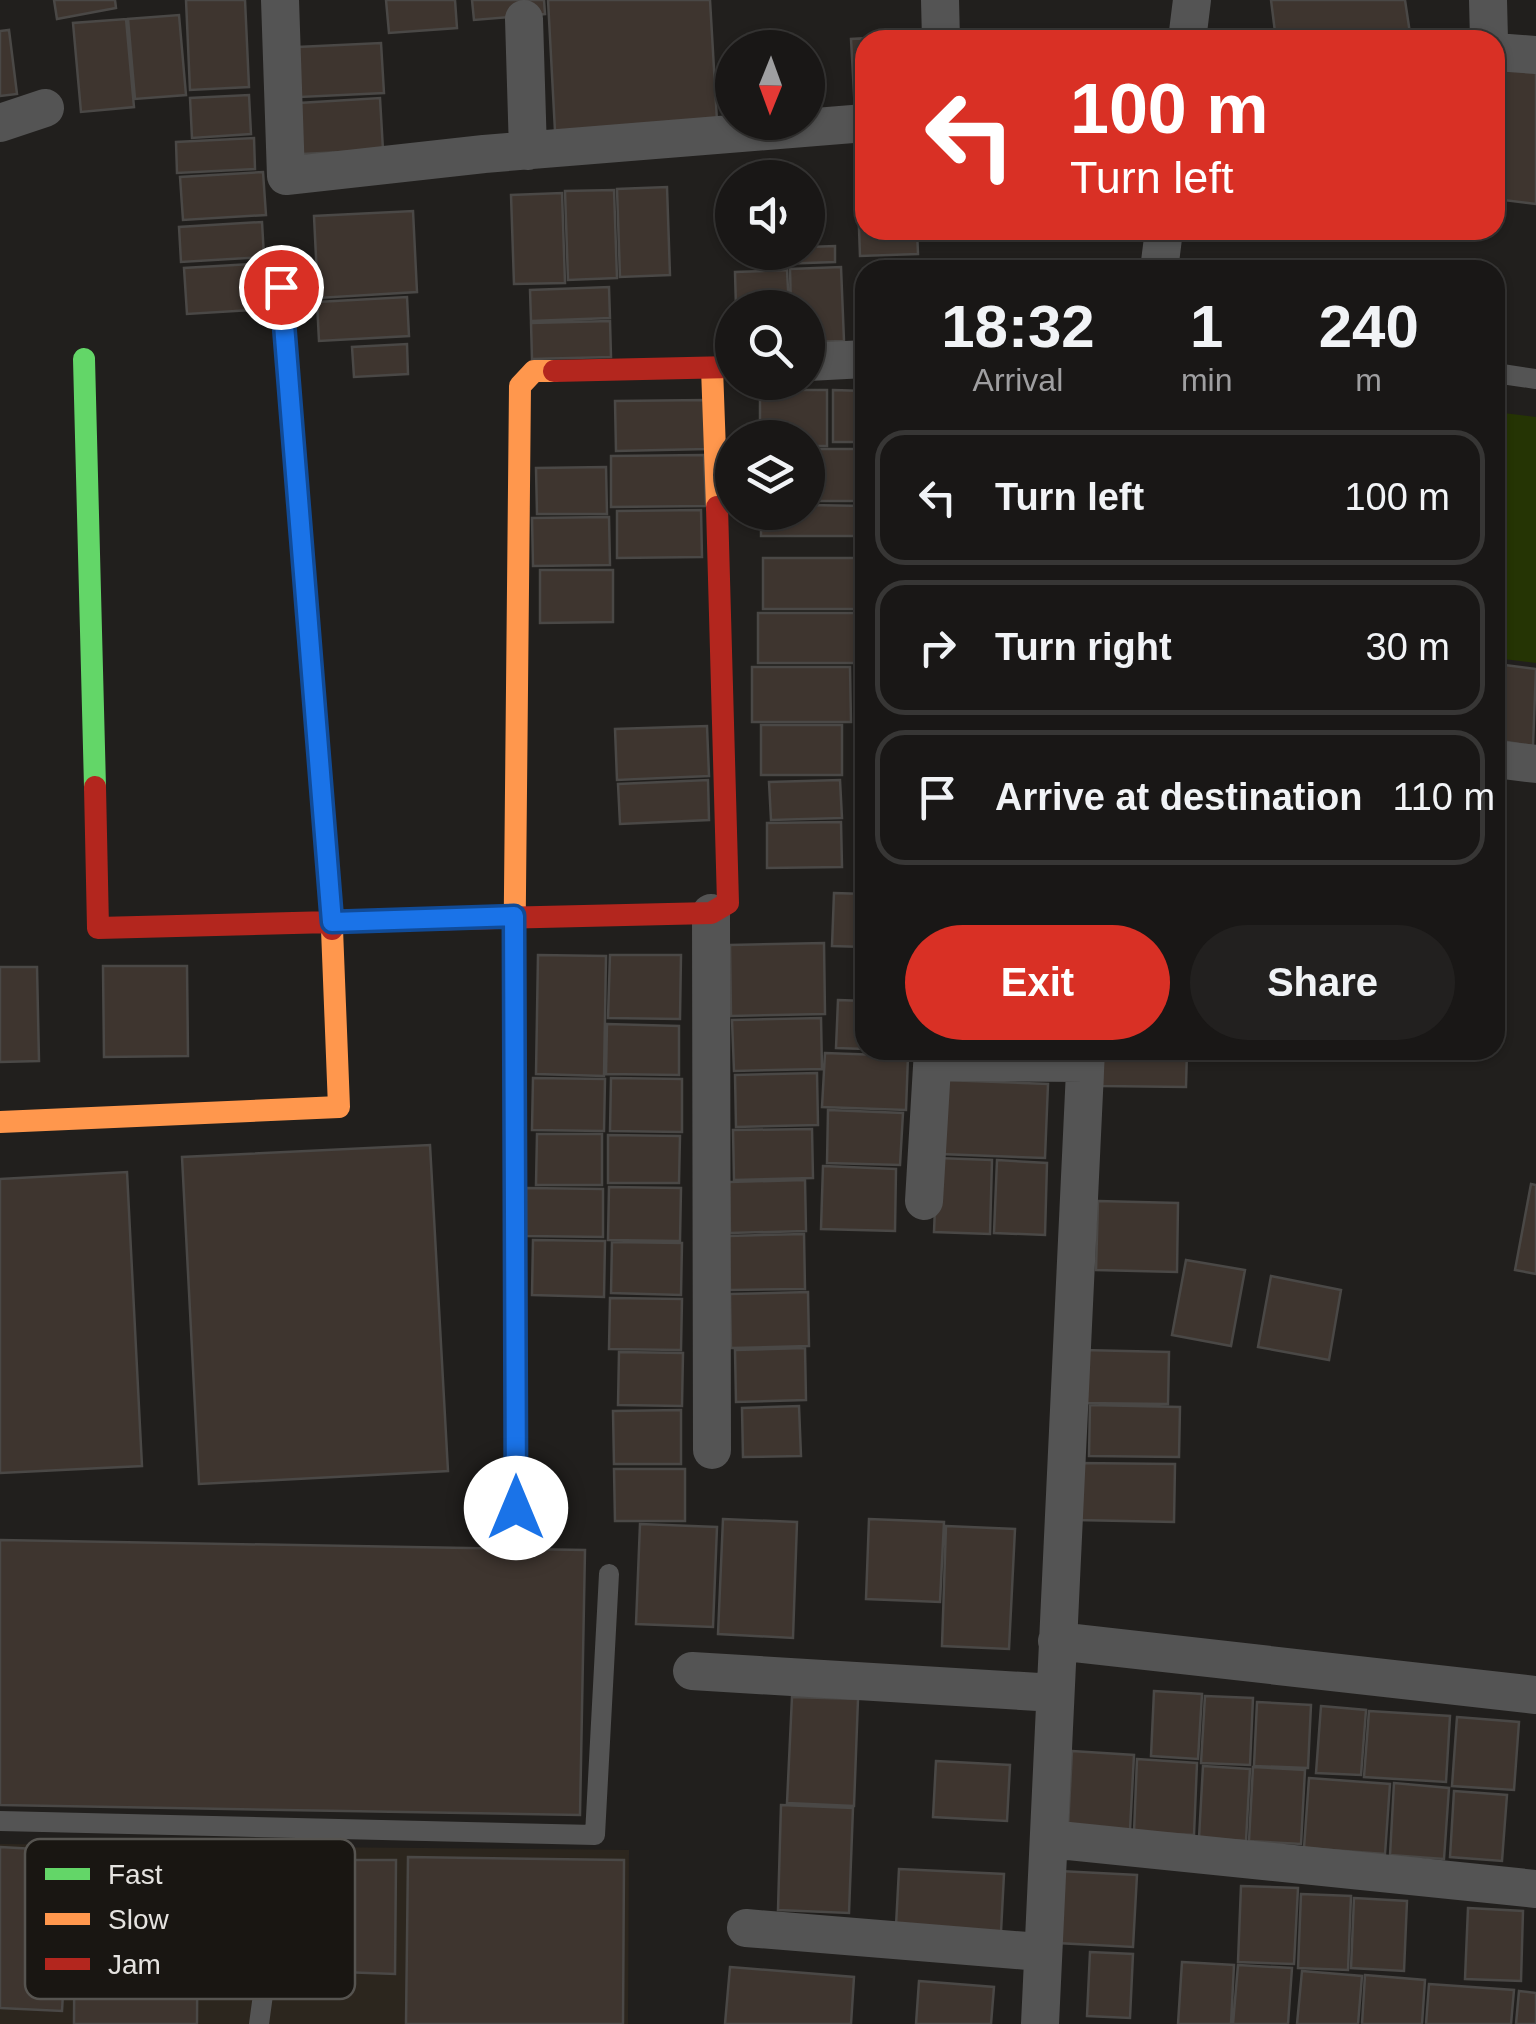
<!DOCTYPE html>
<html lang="en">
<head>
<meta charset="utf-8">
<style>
  body { margin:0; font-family:Arial,sans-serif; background:#22201f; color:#f1f3f6; height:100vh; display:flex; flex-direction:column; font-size:38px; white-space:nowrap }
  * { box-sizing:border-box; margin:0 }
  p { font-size:32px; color:#9f9fa1 }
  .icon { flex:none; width:55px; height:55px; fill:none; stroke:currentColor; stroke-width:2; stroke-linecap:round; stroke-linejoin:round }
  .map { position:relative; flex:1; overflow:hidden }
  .sheet { position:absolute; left:855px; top:260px; width:650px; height:800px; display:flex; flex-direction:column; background:#191716; border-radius:30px; box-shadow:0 2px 8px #0004,0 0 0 2px #373635 }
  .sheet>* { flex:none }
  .banner { position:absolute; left:855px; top:30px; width:650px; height:210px; border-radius:30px; box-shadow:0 2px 8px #0004,0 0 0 2px #373635; background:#d93025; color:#fff; overflow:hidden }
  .needle { width:65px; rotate:181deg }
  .tools { position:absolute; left:715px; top:30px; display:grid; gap:20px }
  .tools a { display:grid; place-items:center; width:110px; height:110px; border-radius:50%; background:#191716; box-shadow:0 2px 8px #0004,0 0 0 2px #373635; font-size:50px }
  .pin { position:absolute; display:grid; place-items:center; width:85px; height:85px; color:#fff; margin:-42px; border:5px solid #fff; border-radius:50%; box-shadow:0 2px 10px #0007 }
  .me { position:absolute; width:110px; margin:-55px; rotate:0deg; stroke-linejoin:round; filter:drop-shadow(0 0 8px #0008) }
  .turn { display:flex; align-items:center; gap:35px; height:210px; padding:0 50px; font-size:45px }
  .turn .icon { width:130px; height:130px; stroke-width:2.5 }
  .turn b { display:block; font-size:70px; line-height:85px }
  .eta { display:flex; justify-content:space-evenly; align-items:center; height:170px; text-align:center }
  .eta b { font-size:60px; font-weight:800; line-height:70px }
  .primary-button { display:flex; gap:20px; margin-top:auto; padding:20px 50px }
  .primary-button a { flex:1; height:115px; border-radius:60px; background:#d93025; color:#fff; font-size:40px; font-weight:800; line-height:115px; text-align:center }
  .primary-button a+a { background:#22201f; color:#f1f3f6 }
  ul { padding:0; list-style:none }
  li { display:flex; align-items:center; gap:30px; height:135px; margin:0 20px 15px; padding:0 30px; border:5px solid #373635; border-radius:30px }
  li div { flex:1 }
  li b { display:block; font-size:38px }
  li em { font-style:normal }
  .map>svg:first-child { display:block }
</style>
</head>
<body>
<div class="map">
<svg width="1536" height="2024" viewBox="0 0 1536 2024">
  <rect width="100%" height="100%" fill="#211f1d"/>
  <path fill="#2c261e" d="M0 1844 629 1850 628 2024H0Z"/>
  <path fill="#253404" d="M1495 412 1536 417V663L1495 658Z"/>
  <path fill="#3e352f" stroke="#4a4846" stroke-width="2.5" d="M54 0H115L116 8 57 19Z
    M186 0H245L249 87 190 90Z
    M386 0H455L457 28 389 33Z
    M472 0H544L545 14 474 20Z
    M548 0H710L717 121 555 131Z
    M1271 0H1405L1411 40H1276Z
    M179 15 186 95 135 99 128 19Z
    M126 19 134 107 81 112 73 23Z
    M9 30 17 94 0 96V31Z
    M920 35V40H865V112H855L851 39Z
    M381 43 384 93 300 97 298 47Z
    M1495 57 1536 62V204L1495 199Z
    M249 95 251 134 192 138 190 98Z
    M380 98 383 150 302 154 299 103Z
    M254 138 255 169 177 173 176 142Z
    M857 171H865V230H917L918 254 860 256Z
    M263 172 266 215 183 220 180 177Z
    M667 187 670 275 620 277 617 189Z
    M614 190 617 278 568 280 565 191Z
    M562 193 565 283 514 284 511 195Z
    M413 211 417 292 318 298 314 216Z
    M262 222 264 257 181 262 179 227Z
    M835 246V262L747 265V252H808V247Z
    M267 263 270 309 187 314 184 268Z
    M841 267 844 341 808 342V308H791L790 269Z
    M787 270 789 308H736L735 272Z
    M609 287 610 318 531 321 530 290Z
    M407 297 409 336 319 341 317 302Z
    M610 321 611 357 532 359 531 323Z
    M407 344 408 374 354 377 352 347Z
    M760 390H827V446H808V438H760Z
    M833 390 865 391V442H833Z
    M706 400 707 449 616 451 615 401Z
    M808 449H865V501H808Z
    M704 455 706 506 611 507V456Z
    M606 467 607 514H537L536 468Z
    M808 505 865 506V536H761V512H808Z
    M701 510 702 557 617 558V511Z
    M609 517 610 565 533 566 532 518Z
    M763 558H864V609H763Z
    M540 570H613V622L540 623Z
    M758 613H858V663H758Z
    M1497 664 1536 669 1533 746 1495 740Z
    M752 667H850L851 722H752Z
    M865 676V802L857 801Z
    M761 725H842V775H761Z
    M707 726 709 776 617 780 615 729Z
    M708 780 709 820 620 824 618 784Z
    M840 780 842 818 771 820 769 782Z
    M841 822 842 867 767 868V823Z
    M834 893 865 894V947L832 946Z
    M824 943 825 1014 731 1016 730 945Z
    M538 955 606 956 604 1076 536 1074Z
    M610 955H681L680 1019 608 1018Z
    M103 966H187L188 1056 104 1057Z
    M0 967H37L39 1061 0 1062Z
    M838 1000 865 1001V1049L836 1048Z
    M821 1018 822 1069 734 1071 732 1020Z
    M607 1024 679 1026V1075L606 1074Z
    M1103 1050H1187L1186 1087 1102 1086Z
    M825 1053 908 1056 906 1110 822 1107Z
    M817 1073 818 1125 736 1127 735 1075Z
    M533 1078 605 1079 604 1131 532 1130Z
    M611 1078 682 1079V1132L610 1131Z
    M943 1080 1048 1084 1045 1158 940 1154Z
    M828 1110 903 1113 900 1165 827 1163Z
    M812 1129 813 1178 734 1180 733 1130Z
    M537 1134H602V1185H536Z
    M608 1135 680 1136 679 1183H608Z
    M430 1145 448 1471 199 1484 182 1157Z
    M937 1158 992 1160 990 1234 934 1232Z
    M997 1160 1047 1163 1045 1235 994 1233Z
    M823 1166 896 1169 895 1231 821 1229Z
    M127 1172 142 1466 0 1473V1179Z
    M805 1180 806 1231 730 1233 729 1182Z
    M1531 1184 1536 1185V1274L1515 1270Z
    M609 1187 681 1188 680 1241 608 1240Z
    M526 1188 603 1189V1237L526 1236Z
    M1098 1201 1178 1203 1177 1272 1096 1270Z
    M804 1234 805 1289 730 1290 729 1236Z
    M533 1240 605 1241 604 1297 532 1295Z
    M612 1242 682 1243 681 1295 611 1293Z
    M1186 1260 1245 1270 1231 1346 1172 1335Z
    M1271 1276 1341 1290 1329 1360 1258 1347Z
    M808 1292 809 1346 731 1348 730 1294Z
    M610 1298 682 1299 681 1350 609 1349Z
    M805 1348 806 1400 736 1402 735 1350Z
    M1082 1350 1169 1352 1168 1404 1081 1403Z
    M619 1352 683 1353 682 1406 618 1405Z
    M1090 1405 1180 1407 1179 1457 1089 1456Z
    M799 1406 801 1456 743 1457 742 1408Z
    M681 1410V1464H614L613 1411Z
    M1077 1463 1175 1464 1174 1522 1076 1520Z
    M614 1469H685V1521H615Z
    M723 1519 797 1522 793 1638 718 1634Z
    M869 1519 944 1522 940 1602 866 1599Z
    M640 1524 717 1527 713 1627 636 1624Z
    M946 1526 1015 1529 1009 1649 942 1646Z
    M0 1540 585 1550 580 1815 0 1805Z
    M1154 1691 1202 1694 1198 1759 1151 1756Z
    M1205 1696 1253 1698 1250 1765 1201 1763Z
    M792 1697 858 1699 854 1806 787 1803Z
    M1257 1702 1311 1705 1308 1768 1254 1766Z
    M1321 1706 1366 1710 1361 1775 1316 1773Z
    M1369 1711 1450 1716 1446 1782 1364 1777Z
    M1457 1717 1519 1722 1514 1790 1452 1786Z
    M1072 1751 1134 1755 1130 1830 1068 1827Z
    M1137 1759 1197 1763 1194 1835 1134 1832Z
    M936 1761 1010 1765 1007 1821 933 1817Z
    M1203 1766 1250 1769 1246 1841 1199 1838Z
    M1253 1767 1305 1770 1301 1844 1249 1841Z
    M1309 1778 1390 1784 1385 1854 1304 1848Z
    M1394 1783 1449 1788 1444 1859 1390 1855Z
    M1454 1791 1507 1795 1502 1861 1450 1857Z
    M781 1805 853 1808 849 1913 778 1910Z
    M0 1847 71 1851 62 2011 0 2008Z
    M75 1855 198 1856 197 2024H74Z
    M408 1857 624 1860 623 2024H406Z
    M317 1860H396L395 1974 314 1971Z
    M899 1869 1004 1874 1001 1932 896 1926Z
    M1059 1871 1137 1875 1133 1947 1057 1943Z
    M1241 1886 1298 1888 1294 1964 1238 1962Z
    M1301 1894 1351 1896 1348 1970 1298 1968Z
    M1354 1898 1407 1901 1404 1971 1351 1968Z
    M1468 1908 1523 1911 1521 1981 1465 1979Z
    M1090 1952 1133 1954 1130 2018 1087 2016Z
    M1182 1962 1234 1965 1231 2024H1178Z
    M1238 1965 1292 1968 1288 2024H1233Z
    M730 1967 854 1977 851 2024H725Z
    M1302 1971 1362 1976 1358 2024H1297Z
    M1365 1975 1425 1980 1422 2024H1362Z
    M919 1981 994 1987 991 2024H916Z
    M1429 1984 1514 1990 1511 2024H1426Z
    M1519 1991 1536 1993V2024H1516Z"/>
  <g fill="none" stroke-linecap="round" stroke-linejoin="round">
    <path stroke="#545454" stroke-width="20" d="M1495 373 1536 379
      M0 1821 595 1835 609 1574
      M259 2024 265 1980"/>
    <path stroke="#545454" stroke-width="38" d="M280 0 286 176 484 154 865 123
      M940 0 941 40
      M1488 0 1489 40
      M524 19 528 151
      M1187 40 1192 0
      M1495 52 1536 55
      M0 123 45 108
      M1159 270 1164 230
      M808 362 865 359
      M1495 759 1536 764
      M711 913 712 1450
      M933 1062 1085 1063
      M924 1201 933 1050
      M1057 1641 1536 1695
      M692 1671 1055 1693
      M1049 1839 1536 1889
      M746 1928 1040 1952
      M1040 2024 1086 1050"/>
    <path stroke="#63d668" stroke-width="22" d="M84 359 95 787
      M297 486 329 878"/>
    <path stroke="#ff974d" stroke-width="22" d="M712 368 717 507
      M514 992 520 386 534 371H554
      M0 1122 339 1107 332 929"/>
    <path stroke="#b3261e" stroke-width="22" d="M281 287 297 486
      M554 371 732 367
      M95 787 98 928 332 922 329 878
      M332 929V922L711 913 728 903 717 507
      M514 992 516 1508"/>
  </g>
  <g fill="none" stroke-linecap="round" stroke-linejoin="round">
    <g stroke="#114b97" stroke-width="25">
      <path id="route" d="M281 287 332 922 514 916 516 1508"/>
    </g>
    <use href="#route" stroke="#1a73e8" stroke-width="18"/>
  </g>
  <rect x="25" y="1839" width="330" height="160" rx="15" fill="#191612" stroke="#565450" stroke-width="2.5"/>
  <rect x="45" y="1868" width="45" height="12" fill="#63d668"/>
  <rect x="45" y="1913" width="45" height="12" fill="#ff974d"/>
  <rect x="45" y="1958" width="45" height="12" fill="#b3261e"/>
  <g font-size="28" fill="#e5e3e0">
    <text x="108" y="1884">Fast</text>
    <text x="108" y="1929">Slow</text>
    <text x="108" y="1974">Jam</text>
  </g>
</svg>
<div class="tools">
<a><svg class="needle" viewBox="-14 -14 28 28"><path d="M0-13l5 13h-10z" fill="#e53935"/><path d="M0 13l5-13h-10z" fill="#9f9fa1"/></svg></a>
<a><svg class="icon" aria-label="sound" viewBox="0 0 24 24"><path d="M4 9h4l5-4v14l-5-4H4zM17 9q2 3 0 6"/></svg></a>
<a><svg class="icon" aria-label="search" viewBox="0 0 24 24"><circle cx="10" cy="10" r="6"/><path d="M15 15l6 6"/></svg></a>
<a><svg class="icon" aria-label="layers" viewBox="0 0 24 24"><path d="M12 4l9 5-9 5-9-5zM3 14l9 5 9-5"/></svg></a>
</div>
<div class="pin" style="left:281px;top:287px;background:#d93025"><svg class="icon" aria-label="arrive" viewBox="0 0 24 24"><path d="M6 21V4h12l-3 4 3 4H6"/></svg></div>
<svg class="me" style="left:516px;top:1508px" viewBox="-20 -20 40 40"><circle r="19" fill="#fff"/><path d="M0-13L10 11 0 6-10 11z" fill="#1a73e8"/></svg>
<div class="banner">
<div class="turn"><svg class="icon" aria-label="left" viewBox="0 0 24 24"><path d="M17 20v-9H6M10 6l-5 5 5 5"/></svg><div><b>100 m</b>Turn left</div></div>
</div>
<section class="sheet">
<div class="eta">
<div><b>18:32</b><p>Arrival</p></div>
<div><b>1</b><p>min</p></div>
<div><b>240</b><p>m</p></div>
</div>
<ul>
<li><svg class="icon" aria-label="left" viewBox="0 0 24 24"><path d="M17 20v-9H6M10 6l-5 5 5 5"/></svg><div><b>Turn left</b></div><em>100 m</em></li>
<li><svg class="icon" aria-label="right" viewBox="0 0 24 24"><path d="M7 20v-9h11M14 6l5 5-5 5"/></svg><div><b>Turn right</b></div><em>30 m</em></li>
<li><svg class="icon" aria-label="arrive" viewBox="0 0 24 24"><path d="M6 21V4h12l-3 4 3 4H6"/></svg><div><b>Arrive at destination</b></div><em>110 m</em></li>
</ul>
<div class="primary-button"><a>Exit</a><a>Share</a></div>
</section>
</div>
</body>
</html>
